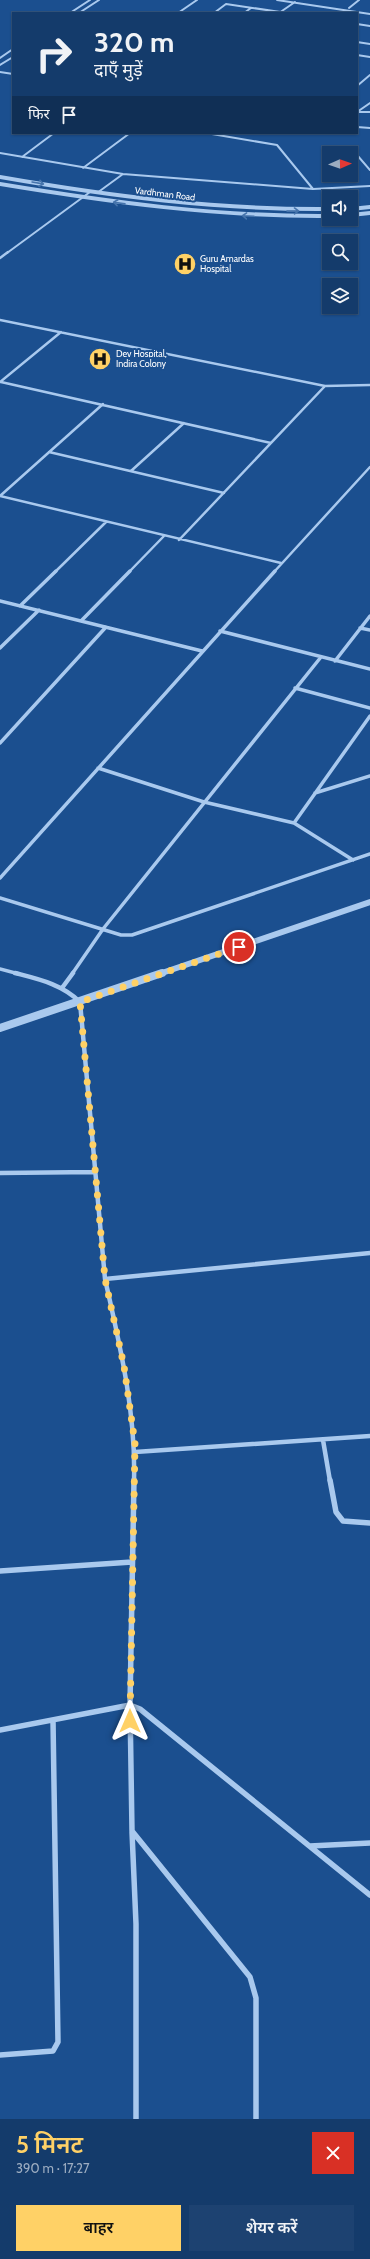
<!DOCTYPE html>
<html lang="hi">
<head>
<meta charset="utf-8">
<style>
  body { margin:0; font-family:Cabin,"Noto Sans Devanagari",sans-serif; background:#1d4271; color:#f1f3f6; height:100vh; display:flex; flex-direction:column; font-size:15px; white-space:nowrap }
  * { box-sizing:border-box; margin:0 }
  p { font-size:13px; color:#9dadc1 }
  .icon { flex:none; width:22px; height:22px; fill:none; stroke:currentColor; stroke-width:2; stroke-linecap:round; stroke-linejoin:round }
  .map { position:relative; height:2119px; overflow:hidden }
  .sheet { display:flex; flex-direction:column; background:#143b6b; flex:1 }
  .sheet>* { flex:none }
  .guide { position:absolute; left:12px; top:12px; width:346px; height:122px; border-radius:0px; box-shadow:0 1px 3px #0004,0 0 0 1px #33557e; background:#143b6b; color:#f1f3f6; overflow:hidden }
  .needle { width:26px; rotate:88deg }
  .buttons { position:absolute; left:322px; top:146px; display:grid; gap:8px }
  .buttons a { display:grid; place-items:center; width:36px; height:36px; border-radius:0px; background:#143b6b; box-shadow:0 1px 3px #0004,0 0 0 1px #33557e; font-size:20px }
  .pin { position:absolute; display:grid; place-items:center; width:34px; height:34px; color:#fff; margin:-17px; border:2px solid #fff; border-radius:50%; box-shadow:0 1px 4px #0007 }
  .me { position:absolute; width:44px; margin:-22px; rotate:0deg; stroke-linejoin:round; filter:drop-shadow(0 0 3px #0008) }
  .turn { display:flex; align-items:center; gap:14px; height:84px; padding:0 16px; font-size:18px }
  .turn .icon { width:52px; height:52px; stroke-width:2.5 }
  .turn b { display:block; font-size:28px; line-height:34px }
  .then { display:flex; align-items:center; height:38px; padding:0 16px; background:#0003; gap:8px; font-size:15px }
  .round { display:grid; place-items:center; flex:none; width:42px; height:42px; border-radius:0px; background:#1d4271 }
  .summary { display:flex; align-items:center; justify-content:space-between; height:68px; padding:0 16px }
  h1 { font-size:24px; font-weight:600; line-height:30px; color:#ffd166 }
  .cta { display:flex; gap:8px; margin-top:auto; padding:8px 16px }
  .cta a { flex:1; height:46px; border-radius:0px; background:#ffd166; color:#111; font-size:16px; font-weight:600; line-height:46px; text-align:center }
  .cta a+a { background:#1d4271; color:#f1f3f6 }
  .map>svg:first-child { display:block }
</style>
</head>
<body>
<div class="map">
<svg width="370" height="2119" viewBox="0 0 370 2119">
  <rect width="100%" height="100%" fill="#1b4f8f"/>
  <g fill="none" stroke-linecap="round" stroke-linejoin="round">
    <path stroke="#a9c9ee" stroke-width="2" d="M277 0 370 14
      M349 8 359 0
      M70 13 90 0
      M79 13 99 0
      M178 13 197 0
      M214 13 226 4 287 13
      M244 13 251 8
      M279 13 295 2
      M357 24 370 26
      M357 42 370 44
      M357 55 370 57
      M0 58 13 49
      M0 65 13 57
      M0 72 13 74
      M357 86 370 75
      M357 112 370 103
      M358 112H370
      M357 127 370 128
      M206 133 277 145 313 189
      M351 148 370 170
      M0 153 123 174 313 189 370 186
      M22 157 54 133
      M83 168 130 133
      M97 193 123 174
      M7 253 90 192"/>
    <path stroke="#a9c9ee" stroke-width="2.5" d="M0 258 8 252
      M0 320 325 386 370 385
      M0 382 61 332
      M1 382 271 443
      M49 452 224 493
      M131 471 184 423
      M0 496 281 563
      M0 496 103 404
      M179 540 325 386
      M55 572 106 522
      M129 572 164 536
      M274 572 370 467"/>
    <path stroke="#a9c9ee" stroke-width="3.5" d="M0 601 202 651
      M20 606 56 571
      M81 621 130 571
      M360 628 370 630
      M220 631 370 669
      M0 648 39 610
      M335 661 370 616
      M295 688 370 708
      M0 743 106 627
      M98 768 204 802 294 823 370 716
      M315 793 370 776
      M294 823 353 860
      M0 878 275 571
      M0 898 121 935H132L370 854
      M0 969 19 974
      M72 974 103 929 321 657"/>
    <path stroke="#a9c9ee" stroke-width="4.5" d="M15 973C38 979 62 984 80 1002L105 1279
      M62 988 73 973
      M0 1173 95 1172
      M323 1440 330 1481
      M135 1452 370 1436
      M134 1481C136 1412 120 1346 105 1279L370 1253"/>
    <path stroke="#a9c9ee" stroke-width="5.5" d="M330 1480 336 1512 343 1521 370 1523
      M0 1571 132 1562
      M0 1730 130 1705 134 1480
      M132 1832 136 1924V2119
      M310 1846 370 1843
      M0 2055 53 2051 58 2042 53 1720
      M256 2119V1998L250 1977 132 1831 130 1705 140 1709 370 1895"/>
    <path stroke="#a9c9ee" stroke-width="4" d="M0 177C109 196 218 210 329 209
      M0 184C109 202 218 217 329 216
      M351 209 370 207
      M351 215 370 213"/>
    <path stroke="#a9c9ee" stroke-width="6" d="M159 974 370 902"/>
    <path stroke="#a9c9ee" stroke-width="8" d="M0 1028 162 973"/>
  </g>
  <defs><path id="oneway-shaft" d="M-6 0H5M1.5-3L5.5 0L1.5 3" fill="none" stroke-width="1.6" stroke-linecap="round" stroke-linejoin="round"/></defs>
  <g stroke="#4674ac">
    <use href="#oneway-shaft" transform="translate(38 183) rotate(10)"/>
    <use href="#oneway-shaft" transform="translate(119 203) rotate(-172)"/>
    <use href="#oneway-shaft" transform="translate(293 211) rotate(-1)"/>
    <use href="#oneway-shaft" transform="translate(248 216) rotate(-177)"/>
  </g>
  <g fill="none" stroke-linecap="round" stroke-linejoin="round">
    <path stroke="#ffd166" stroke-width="7" stroke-dasharray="0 12.6" d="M130 1721 135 1444 124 1366 105 1279 80 1002 239 947"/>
  </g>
  <defs>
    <g id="hospital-disc" transform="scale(1.15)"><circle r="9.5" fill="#ffd166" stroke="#1b4f8f"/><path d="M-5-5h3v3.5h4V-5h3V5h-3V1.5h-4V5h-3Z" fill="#111"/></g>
  </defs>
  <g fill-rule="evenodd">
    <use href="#hospital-disc" x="185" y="264"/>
    <use href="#hospital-disc" x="100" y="359"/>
  </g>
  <g text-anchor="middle" stroke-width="4" stroke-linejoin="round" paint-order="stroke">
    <g font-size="9" fill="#fff" stroke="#1b4f8f">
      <text transform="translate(165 194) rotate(7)" y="3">Vardhman Road</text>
    </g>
    <g font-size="9" fill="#fff" stroke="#1b4f8f" text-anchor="start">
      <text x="200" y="262">Guru Amardas<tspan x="200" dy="10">Hospital</tspan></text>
      <text x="116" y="357">Dev Hospital,<tspan x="116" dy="10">Indira Colony</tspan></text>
    </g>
  </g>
</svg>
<div class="buttons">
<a><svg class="needle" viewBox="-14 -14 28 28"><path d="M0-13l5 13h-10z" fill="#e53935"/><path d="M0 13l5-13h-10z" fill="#9dadc1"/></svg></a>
<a><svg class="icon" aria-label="sound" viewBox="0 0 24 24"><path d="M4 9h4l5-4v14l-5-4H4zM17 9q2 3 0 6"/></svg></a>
<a><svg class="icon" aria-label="search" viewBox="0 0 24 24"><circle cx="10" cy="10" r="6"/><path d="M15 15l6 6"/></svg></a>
<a><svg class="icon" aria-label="layers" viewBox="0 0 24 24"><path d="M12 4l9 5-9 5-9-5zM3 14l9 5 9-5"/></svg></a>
</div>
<div class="pin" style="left:239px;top:947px;background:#d93025"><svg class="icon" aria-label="arrive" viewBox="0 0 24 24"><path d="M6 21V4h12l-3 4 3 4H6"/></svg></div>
<svg class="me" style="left:130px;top:1721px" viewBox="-20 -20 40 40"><path d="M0-17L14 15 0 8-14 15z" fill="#ffd166" stroke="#fff" stroke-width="4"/></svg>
<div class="guide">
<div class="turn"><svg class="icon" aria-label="right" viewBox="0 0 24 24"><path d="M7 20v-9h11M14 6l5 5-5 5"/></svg><div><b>320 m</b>दाएँ मुड़ें</div></div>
<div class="then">फिर<svg class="icon" aria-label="arrive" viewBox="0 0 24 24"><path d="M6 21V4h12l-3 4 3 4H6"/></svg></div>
</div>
</div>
<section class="sheet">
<div class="summary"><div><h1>5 मिनट</h1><p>390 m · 17:27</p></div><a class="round" style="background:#d93025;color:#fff"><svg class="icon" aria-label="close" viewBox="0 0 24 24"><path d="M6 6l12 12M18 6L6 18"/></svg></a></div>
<div class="cta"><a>बाहर</a><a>शेयर करें</a></div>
</section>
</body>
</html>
